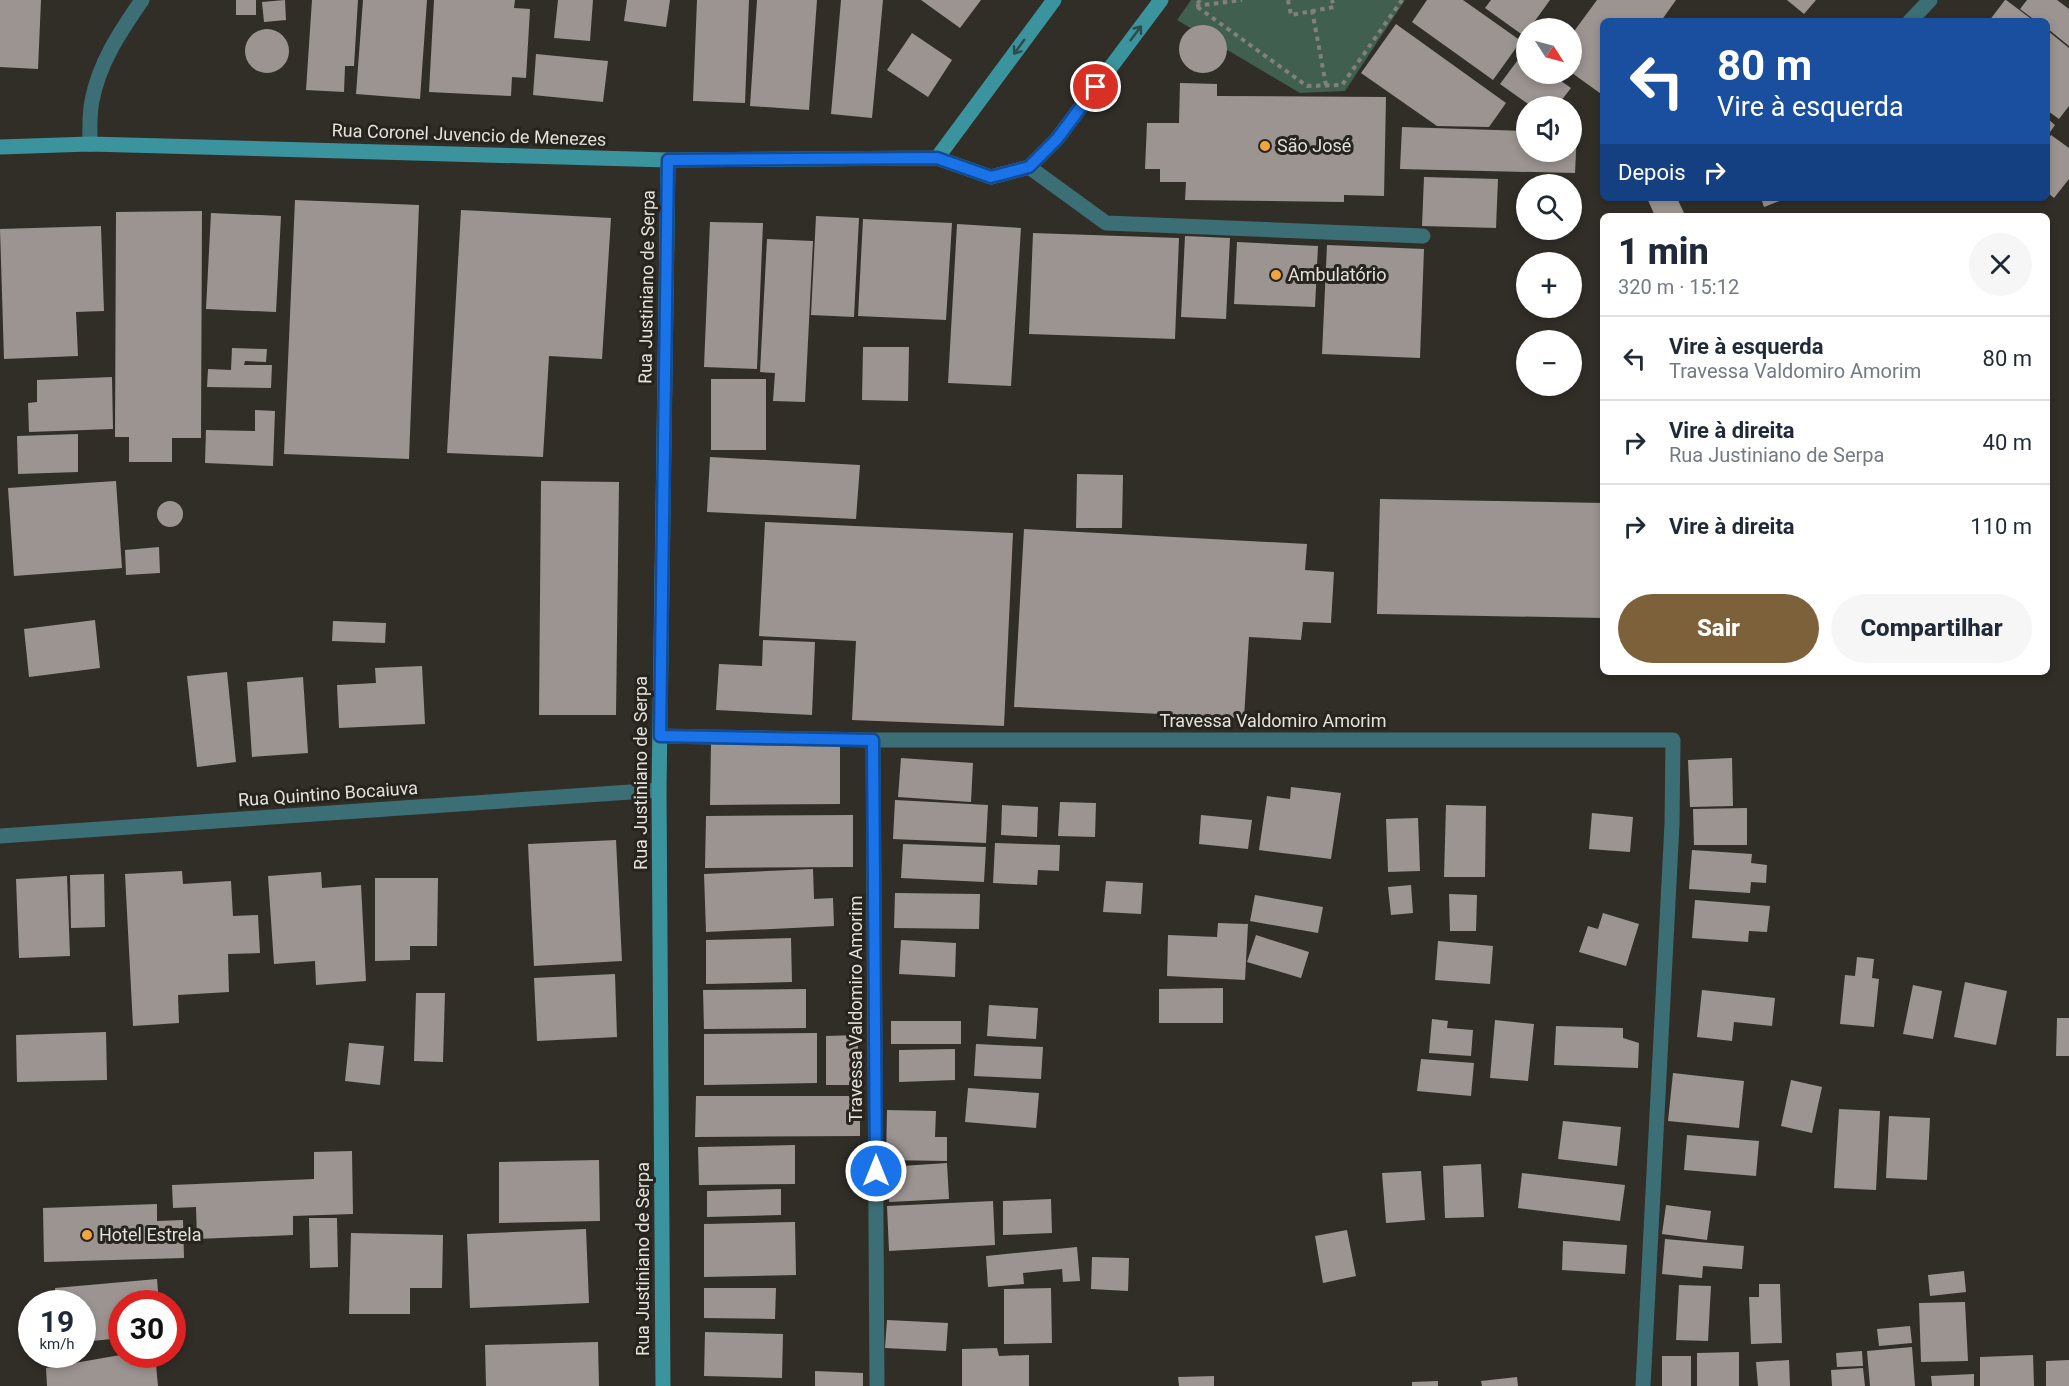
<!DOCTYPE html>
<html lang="pt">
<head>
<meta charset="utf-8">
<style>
  body { margin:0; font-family:Roboto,sans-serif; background:#f6f6f7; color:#1f2937; height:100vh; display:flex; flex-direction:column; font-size:22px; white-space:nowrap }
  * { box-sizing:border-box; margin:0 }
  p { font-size:20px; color:#747a83 }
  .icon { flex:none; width:33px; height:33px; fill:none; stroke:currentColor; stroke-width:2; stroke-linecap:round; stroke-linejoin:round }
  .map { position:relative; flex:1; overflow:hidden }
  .panel { position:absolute; left:1600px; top:213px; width:450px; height:462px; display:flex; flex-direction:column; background:#fff; border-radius:9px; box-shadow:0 3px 9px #0003 }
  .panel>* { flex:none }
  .top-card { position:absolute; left:1600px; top:18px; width:450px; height:183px; border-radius:9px; box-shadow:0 3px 9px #0003; background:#1a4fa0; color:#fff; overflow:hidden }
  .needle { width:39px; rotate:126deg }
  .fabs { position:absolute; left:1516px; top:18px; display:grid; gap:12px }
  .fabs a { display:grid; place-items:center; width:66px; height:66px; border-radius:50%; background:#fff; box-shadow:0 3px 9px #0003; font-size:30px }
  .speed { position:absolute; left:18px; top:1290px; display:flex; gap:12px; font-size:30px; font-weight:700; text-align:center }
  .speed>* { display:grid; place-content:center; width:78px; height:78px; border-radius:50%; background:#fff; box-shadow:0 3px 9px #0003; line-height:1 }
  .speed small { font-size:15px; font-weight:400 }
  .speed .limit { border:9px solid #d22; background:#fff; color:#111 }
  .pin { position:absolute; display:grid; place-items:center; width:51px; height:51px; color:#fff; margin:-26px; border:3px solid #fff; border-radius:50%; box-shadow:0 2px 6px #0007 }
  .me { position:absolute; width:66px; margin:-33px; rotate:0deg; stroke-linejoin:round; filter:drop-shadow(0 0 4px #0008) }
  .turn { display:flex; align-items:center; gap:21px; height:126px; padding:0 18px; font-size:27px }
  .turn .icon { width:78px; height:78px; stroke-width:2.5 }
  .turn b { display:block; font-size:42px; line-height:51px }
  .then { display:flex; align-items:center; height:57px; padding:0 18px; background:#0003; gap:12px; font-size:22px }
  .round { display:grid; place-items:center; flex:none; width:63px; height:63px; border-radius:32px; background:#f6f6f7 }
  .headline { display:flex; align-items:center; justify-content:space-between; height:102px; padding:0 18px }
  h1 { font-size:36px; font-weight:800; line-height:45px }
  .button { display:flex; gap:12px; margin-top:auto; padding:12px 18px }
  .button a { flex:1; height:69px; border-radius:36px; background:#7d613b; color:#fff; font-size:24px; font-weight:800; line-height:69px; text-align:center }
  .button a+a { background:#f6f6f7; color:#1f2937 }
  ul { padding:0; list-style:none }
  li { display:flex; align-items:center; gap:18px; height:84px; padding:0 18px; border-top:2px solid #e0e1e3 }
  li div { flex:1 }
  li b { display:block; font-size:22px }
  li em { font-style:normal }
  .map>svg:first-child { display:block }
</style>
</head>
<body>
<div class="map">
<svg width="2069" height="1386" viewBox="0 0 2069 1386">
  <rect width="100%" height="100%" fill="#312e28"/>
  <path fill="#415f4f" d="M1191 0H1405L1345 91 1300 93 1177 20Z"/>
  <path fill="#9c9490" d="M0 0H41L38 69 0 67Z
    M236 0H256V15H236Z
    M285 0 286 20 264 22 262 2Z
    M312 0H358L354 66H345L344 92 306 90Z
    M363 0H427L420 99 356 94Z
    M434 0H515L514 8 530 9 526 78 512 77 511 96 429 92Z
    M558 0H593L590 41 554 38Z
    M627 0H670L666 27 624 21Z
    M697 0H749L745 103 693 101Z
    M757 0H817L809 110 750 106Z
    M841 0H883L872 118 831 114Z
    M921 0H981L960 28Z
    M1427 0H1463L1521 41 1493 80 1412 22Z
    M1491 0H1550L1524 36 1485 8Z
    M1597 0H1676L1661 21H1604V96L1572 73V34Z
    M1787 0H1816L1804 14Z
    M2005 0H2006L2034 21H1989Z
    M2027 0H2057L2069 9V46L2048 29V21H2036L2020 9Z
    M1396 24 1506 103 1489 127 1437 126 1361 73Z
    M1179 49a24 24 0 1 1 48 0a24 24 0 1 1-48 0Z
    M245 51a22 22 0 1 1 44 0a22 22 0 1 1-44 0Z
    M2048 31 2069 48V106L2059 119 2048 111Z
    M912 33 952 60 928 97 887 70Z
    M1523 53 1527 56V74H1551L1571 88 1557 106H1531L1500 84Z
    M536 54 608 61 603 102 533 95Z
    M1180 83 1217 84V96L1386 97 1384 196 1344 195V202L1185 200 1186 182H1160V169H1145L1147 123H1179Z
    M2048 119 2055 125 2048 135Z
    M1402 127 1527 131V152H1572V132H1577L1575 173 1400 169Z
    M2051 135 2069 148V179L2054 198 2048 193V140Z
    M1424 177 1498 179 1496 228 1422 226Z
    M1647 198H1677L1684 213 1678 216H1655Z
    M1761 198H1787L1764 207Z
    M295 200 419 205 409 459 284 454Z
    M461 210 611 218 602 359 549 356 543 457 447 453Z
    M202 211 201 438H172V462H129V437H115L116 212Z
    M211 213 281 216 276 312 206 309Z
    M816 216 859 218 854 317 811 315Z
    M863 219 952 223 946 320 858 316Z
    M710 222 763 223 757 369 704 367Z
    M957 224 1021 228 1011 386 948 383Z
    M101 226 104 311 76 312 78 356 4 359 0 229Z
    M1033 233 1179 238 1175 339 1029 334Z
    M1185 236 1230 238 1226 319 1181 317Z
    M767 239 813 241 805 402 773 401 775 373 760 372Z
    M1237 242 1318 246 1315 307 1234 304Z
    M1327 245 1424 249 1420 358 1322 354Z
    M863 347H909L908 401 862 400Z
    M232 348 267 349 266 362 245 361 244 365H272L271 388 207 387 208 369 231 370Z
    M112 377 113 429 29 432 28 403 37 402V380Z
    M711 379H766V450H711Z
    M255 410 275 411 273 466 205 463 206 430 255 431Z
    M78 434V472L18 474 17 436Z
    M710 457 860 465 856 519 707 512Z
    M1077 474 1123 475 1122 528H1076Z
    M116 481 122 568 14 576 8 488Z
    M541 481 619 482 616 715H539Z
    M1380 499 1604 503V618L1377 614Z
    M157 514a13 13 0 1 1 26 0a13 13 0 1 1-26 0Z
    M765 522 1013 533 1004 726 852 720 856 641 759 636Z
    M1024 529 1307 544 1305 570 1334 572 1331 623 1303 622 1301 640 1249 637 1244 718 1014 707Z
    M159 547 160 573 126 575 125 550Z
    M95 620 100 668 29 677 24 629Z
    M333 621 386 623 385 643 332 641Z
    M763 640 815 642 812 715 716 710 719 664 762 666Z
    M422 666 425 724 339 728 337 685 376 683 375 668Z
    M227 672 236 762 197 767 187 676Z
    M303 677 308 753 252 757 247 682Z
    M840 743V804L710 805 711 744Z
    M901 758 973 763 971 802 898 797Z
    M1732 758 1733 806 1690 807 1688 760Z
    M1291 787 1341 793 1331 859 1259 850 1267 796 1290 799Z
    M895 800 988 805 986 843 893 839Z
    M1060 802 1096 803 1095 837 1058 836Z
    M1002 805 1038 807 1037 837 1001 835Z
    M1446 805 1486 806 1485 877H1444Z
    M1747 808V845H1694L1693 809Z
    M1592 813 1633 817 1630 852 1589 849Z
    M853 815V867L705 868 706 816Z
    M1201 815 1252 820 1248 849 1199 844Z
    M1418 818 1420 871 1388 872 1386 819Z
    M616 840 622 961 534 966 528 844Z
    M995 843 1060 845 1059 871 1038 870 1037 885 993 883Z
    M903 844 986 847 984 882 901 878Z
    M1692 850 1752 854 1751 863 1767 865 1766 883 1751 882 1750 893 1689 889Z
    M813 869 814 899 833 898 834 926 706 932 704 874Z
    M182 871 183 884 231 881 233 916 258 915 260 953 228 954 229 992 178 995 179 1023 133 1026 125 874Z
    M321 872 322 888 361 885 366 981 316 985 315 961 274 964 268 876Z
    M104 874 105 927 71 928 70 875Z
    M67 876 70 956 19 958 16 879Z
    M375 878H438L437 946H410V960L375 961Z
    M1106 881 1143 883 1141 914 1103 912Z
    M1411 885 1413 913 1391 915 1388 887Z
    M895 893 980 894 979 929 894 928Z
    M1449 894 1477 895 1476 931H1450Z
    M1255 895 1323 907 1318 933 1250 921Z
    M1695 900 1770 906 1767 932 1749 931 1748 942 1692 938Z
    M1603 913 1639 924 1626 966 1579 952 1588 926 1598 929Z
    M1218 923 1248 924 1245 980 1167 976 1168 935 1217 937Z
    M1256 935 1309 952 1301 978 1247 962Z
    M791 938 792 982 706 984V940Z
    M901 940 956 943 955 977 899 974Z
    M1438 941 1493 946 1490 984 1435 980Z
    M1857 957 1874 959 1872 978 1879 979 1874 1027 1840 1024 1845 975 1855 976Z
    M615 974 617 1037 537 1041 534 978Z
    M1965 982 2007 991 1996 1045 1954 1037Z
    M1913 985 1942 991 1933 1039 1903 1034Z
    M1223 988V1023H1159V989Z
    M806 989V1028L704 1029 703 990Z
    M1702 990 1775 998 1772 1026 1734 1022 1732 1041 1697 1037Z
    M416 993H445L443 1062 414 1061Z
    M989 1005 1038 1008 1036 1039 987 1036Z
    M2057 1018H2069V1056H2056Z
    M1432 1019 1448 1021 1447 1028 1473 1030 1471 1056 1429 1053Z
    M1495 1020 1534 1024 1528 1081 1490 1078Z
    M891 1021H961V1044H891Z
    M1556 1026 1623 1028V1038L1639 1043 1638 1068 1554 1065Z
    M106 1032 107 1080 17 1082 16 1035Z
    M817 1033V1083L704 1085V1034Z
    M858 1035V1085H826V1036Z
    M349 1043 384 1046 380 1085 345 1081Z
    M976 1044 1043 1047 1041 1079 974 1076Z
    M955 1049V1080L899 1082V1050Z
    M1421 1059 1474 1063 1471 1096 1417 1091Z
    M1673 1073 1744 1081 1739 1128 1668 1121Z
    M1791 1080 1822 1087 1812 1133 1781 1126Z
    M968 1088 1039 1093 1036 1128 965 1122Z
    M696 1096H860V1136L695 1137Z
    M1839 1109 1880 1111 1876 1190 1834 1188Z
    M887 1110 936 1111 935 1137H947V1161L886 1160Z
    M1889 1116 1930 1118 1927 1180 1886 1178Z
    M1563 1121 1621 1127 1617 1166 1558 1159Z
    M1687 1135 1759 1141 1756 1176 1684 1170Z
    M795 1145V1184L699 1185 698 1147Z
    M352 1151 353 1214 293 1216V1235L197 1239 196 1207 173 1208 172 1185 314 1179V1152Z
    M599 1160 600 1221 499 1223V1162Z
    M947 1163 949 1199 889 1202 887 1167Z
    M1481 1164 1484 1217 1445 1218 1443 1166Z
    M1421 1171 1425 1220 1386 1223 1382 1173Z
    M1522 1173 1625 1185 1620 1221 1518 1208Z
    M781 1189V1215L707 1217V1191Z
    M1051 1199 1052 1233 1003 1235V1201Z
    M993 1201 995 1245 889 1251 887 1206Z
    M157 1204V1221L183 1220 184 1258 44 1262 43 1208Z
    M1666 1205 1711 1211 1707 1240 1662 1234Z
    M309 1218H337L338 1267 310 1268Z
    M795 1222 796 1275 704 1277V1224Z
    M586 1229 589 1303 470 1308 467 1234Z
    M1347 1230 1356 1276 1323 1283 1315 1236Z
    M351 1233 443 1235 442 1288H410V1314H349Z
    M1665 1239 1744 1246 1742 1269 1703 1266 1702 1278 1662 1274Z
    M1563 1241 1627 1245 1625 1274 1562 1270Z
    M1077 1247 1080 1281 1063 1282 1062 1269 1023 1273 1024 1284 988 1287 986 1256Z
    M1092 1257 1129 1258 1128 1291 1091 1289Z
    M1964 1271 1966 1292 1930 1296 1928 1275Z
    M157 1279 159 1304H122V1338L82 1342V1304H56L55 1288Z
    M1759 1284H1780L1782 1343 1751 1344 1749 1297H1759Z
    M1679 1285 1711 1286 1708 1341 1676 1340Z
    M704 1288H776L775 1319 704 1318Z
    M1051 1288 1052 1343 1004 1344V1289Z
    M1965 1302 1968 1361 1921 1362 1919 1303Z
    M887 1320 948 1323 946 1351 885 1348Z
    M1910 1326 1912 1343 1879 1346 1877 1329Z
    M705 1332 783 1334 782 1378 704 1376Z
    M598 1342 599 1386H486L485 1345Z
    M1912 1347 1915 1386H1870L1867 1351Z
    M997 1348 999 1356 1029 1355V1386H962V1349Z
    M1862 1351 1863 1366 1837 1367 1836 1353Z
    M1739 1352V1386H1697V1353Z
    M126 1354H155L158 1386H47L46 1368Z
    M2033 1355 2034 1386H1980V1357Z
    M1662 1356H1691V1386H1662Z
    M1789 1360 1790 1386H1758L1756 1362Z
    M2069 1360V1386H2046V1361Z
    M1863 1368 1865 1386H1832L1831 1370Z
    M815 1371 863 1373V1386H815Z
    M1974 1374V1386H1932L1931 1376Z
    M1214 1376V1386H1179L1178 1377Z
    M1517 1377 1518 1386H1482L1481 1381Z
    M1438 1381V1386H1412V1382Z"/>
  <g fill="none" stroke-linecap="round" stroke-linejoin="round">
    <path stroke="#82807b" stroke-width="4" stroke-dasharray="4.5 4.5" stroke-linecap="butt" d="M1200 0 1196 6 1307 86 1342 85 1402 0
      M1288 0 1291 15 1334 7 1332 0
      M1196 6 1242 0
      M1312 10 1326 85"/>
    <path stroke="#3c6f75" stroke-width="15" d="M1029 167 1106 223 1423 236"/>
    <path stroke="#3c6f75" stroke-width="15" d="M1910 21 1930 0
      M90 144C90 130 89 115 92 101 99 63 120 32 142 0
      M660 736 873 740H1673L1672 824 1643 1386
      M873 740 877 1386
      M0 836 659 790"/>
    <path stroke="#3b949d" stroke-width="15" d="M0 147 90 144 668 160 937 158 991 177 1029 167 1057 139 1161 0
      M937 158 1054 0
      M663 1386 659 790 668 160"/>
  </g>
  <defs><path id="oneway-shaft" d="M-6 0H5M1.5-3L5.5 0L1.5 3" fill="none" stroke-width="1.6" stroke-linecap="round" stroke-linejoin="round" transform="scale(1.5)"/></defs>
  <g stroke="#2e4b4a">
    <use href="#oneway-shaft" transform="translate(1136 33) rotate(-53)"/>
    <use href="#oneway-shaft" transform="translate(1019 47) rotate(126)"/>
  </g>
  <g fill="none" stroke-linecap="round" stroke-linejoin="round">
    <g stroke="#114b97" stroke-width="15">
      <path id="route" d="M876 1171 873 740 660 736 668 160 937 158 991 177 1029 167 1057 139 1096 87"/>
    </g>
    <use href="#route" stroke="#1a73e8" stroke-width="10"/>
  </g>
  <g fill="#f0a63f" stroke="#27241e" stroke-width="2">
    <circle cx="1265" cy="146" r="6"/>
    <circle cx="1276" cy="275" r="6"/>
    <circle cx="87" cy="1235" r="6"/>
  </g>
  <g text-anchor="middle" stroke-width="6" stroke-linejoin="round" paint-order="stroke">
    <g font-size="18" fill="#e3e1dd" stroke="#27241e">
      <text transform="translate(469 135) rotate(2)" y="6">Rua Coronel Juvencio de Menezes</text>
      <text transform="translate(647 287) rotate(-89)" y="6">Rua Justiniano de Serpa</text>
      <text x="1273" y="727">Travessa Valdomiro Amorim</text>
      <text transform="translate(641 773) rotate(-90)" y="6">Rua Justiniano de Serpa</text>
      <text transform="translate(328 794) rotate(-4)" y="6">Rua Quintino Bocaiuva</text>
      <text transform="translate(856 1009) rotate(-90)" y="6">Travessa Valdomiro Amorim</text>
      <text transform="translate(643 1259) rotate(-90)" y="6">Rua Justiniano de Serpa</text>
    </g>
    <g font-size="18" fill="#e3e1dd" stroke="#27241e" text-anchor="start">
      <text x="1277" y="152">São José</text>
      <text x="1288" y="281">Ambulatório</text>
      <text x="99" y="1241">Hotel Estrela</text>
    </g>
  </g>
</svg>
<div class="fabs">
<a><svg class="needle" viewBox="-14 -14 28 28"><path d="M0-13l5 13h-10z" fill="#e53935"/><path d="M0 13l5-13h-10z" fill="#747a83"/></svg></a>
<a><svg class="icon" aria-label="sound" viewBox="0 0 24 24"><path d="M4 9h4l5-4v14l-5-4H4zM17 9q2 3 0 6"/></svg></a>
<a><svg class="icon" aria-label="search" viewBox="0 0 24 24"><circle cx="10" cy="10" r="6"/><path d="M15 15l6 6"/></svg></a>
<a>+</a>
<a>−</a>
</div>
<div class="speed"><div>19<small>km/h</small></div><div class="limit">30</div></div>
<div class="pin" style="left:1096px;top:87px;background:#d93025"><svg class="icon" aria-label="arrive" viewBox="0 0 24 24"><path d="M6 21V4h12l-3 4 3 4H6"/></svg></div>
<svg class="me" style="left:876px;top:1171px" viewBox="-20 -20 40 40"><circle r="17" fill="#1a73e8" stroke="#fff" stroke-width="3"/><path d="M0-11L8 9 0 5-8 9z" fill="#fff"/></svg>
<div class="top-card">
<div class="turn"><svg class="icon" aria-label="left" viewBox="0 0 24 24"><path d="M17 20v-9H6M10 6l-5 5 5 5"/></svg><div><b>80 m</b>Vire à esquerda</div></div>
<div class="then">Depois<svg class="icon" aria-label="right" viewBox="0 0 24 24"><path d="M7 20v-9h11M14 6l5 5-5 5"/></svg></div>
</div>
<section class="panel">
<div class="headline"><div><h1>1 min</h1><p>320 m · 15:12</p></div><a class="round"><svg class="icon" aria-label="close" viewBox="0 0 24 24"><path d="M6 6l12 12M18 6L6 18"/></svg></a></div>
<ul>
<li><svg class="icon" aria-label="left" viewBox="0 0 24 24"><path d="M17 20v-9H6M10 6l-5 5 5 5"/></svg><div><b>Vire à esquerda</b><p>Travessa Valdomiro Amorim</p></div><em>80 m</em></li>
<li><svg class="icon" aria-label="right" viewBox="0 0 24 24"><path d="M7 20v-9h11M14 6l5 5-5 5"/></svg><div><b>Vire à direita</b><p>Rua Justiniano de Serpa</p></div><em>40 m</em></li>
<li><svg class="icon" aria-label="right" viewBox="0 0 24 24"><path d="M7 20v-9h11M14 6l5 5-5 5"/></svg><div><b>Vire à direita</b></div><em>110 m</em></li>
</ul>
<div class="button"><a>Sair</a><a>Compartilhar</a></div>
</section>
</div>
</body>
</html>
